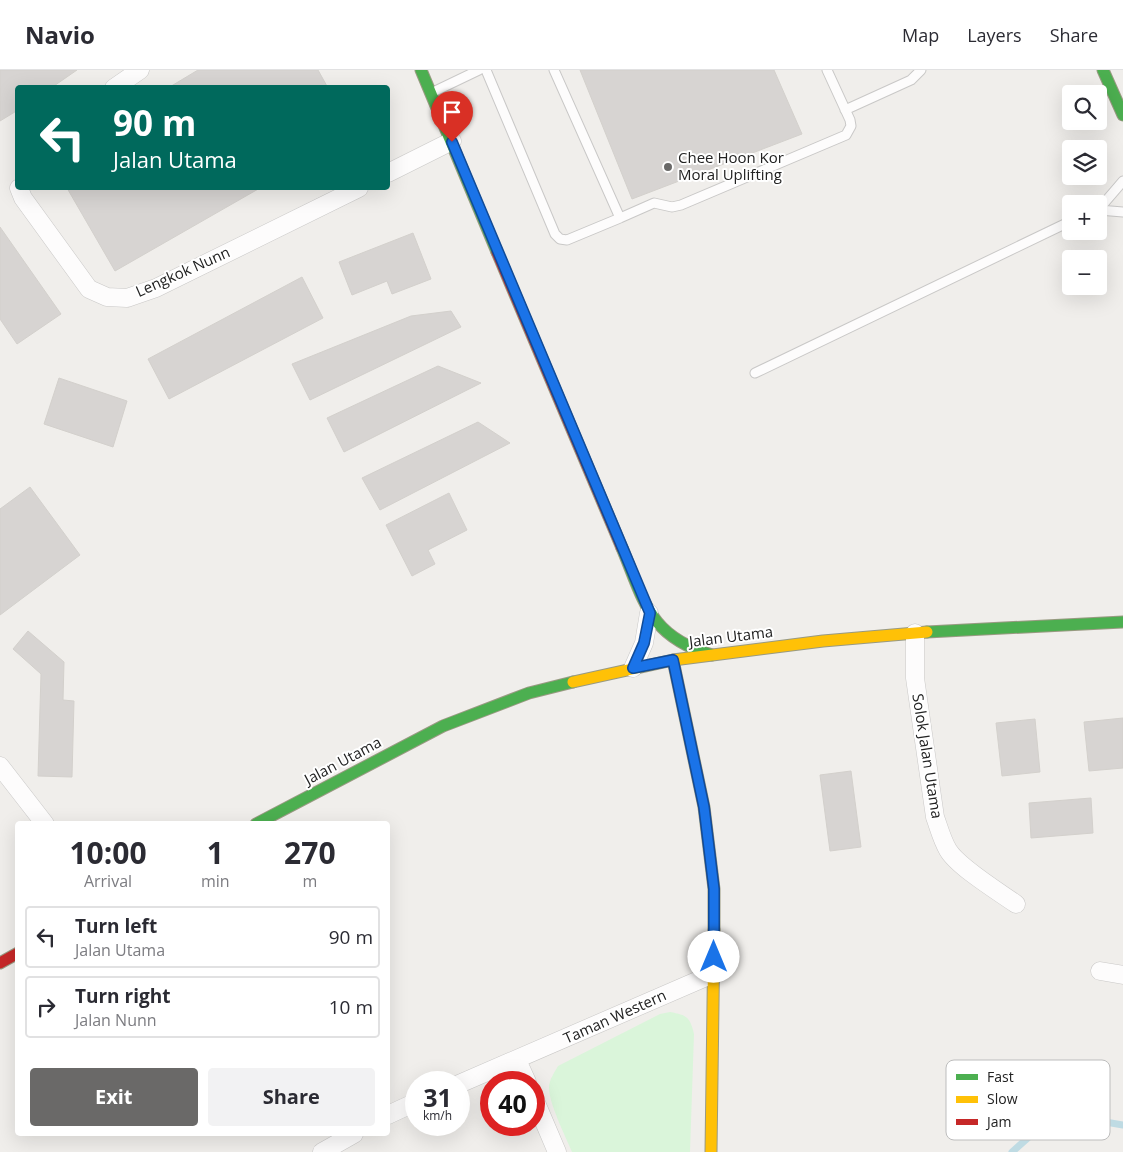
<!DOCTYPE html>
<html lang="en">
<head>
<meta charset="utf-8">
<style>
  body { margin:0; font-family:"Open Sans",sans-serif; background:#f2f2f3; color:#2b2b33; height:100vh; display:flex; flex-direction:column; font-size:19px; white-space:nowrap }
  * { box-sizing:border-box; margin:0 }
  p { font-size:16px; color:#7c7c81 }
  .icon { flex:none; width:28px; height:28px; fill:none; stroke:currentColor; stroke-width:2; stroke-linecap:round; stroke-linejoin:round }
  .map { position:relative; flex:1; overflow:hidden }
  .panel { position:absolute; left:15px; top:751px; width:375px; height:315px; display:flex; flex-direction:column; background:#fff; border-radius:5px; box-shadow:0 5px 20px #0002 }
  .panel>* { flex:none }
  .banner { position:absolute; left:15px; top:15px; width:375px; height:105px; border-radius:5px; box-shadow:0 5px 20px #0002; background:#00695c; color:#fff; overflow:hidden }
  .tools { position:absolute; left:1062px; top:15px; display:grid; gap:10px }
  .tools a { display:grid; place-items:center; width:45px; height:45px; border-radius:5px; background:#fff; box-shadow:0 5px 20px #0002; font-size:25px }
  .speed { position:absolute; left:405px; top:1001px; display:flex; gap:10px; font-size:25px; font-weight:700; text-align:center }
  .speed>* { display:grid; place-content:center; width:65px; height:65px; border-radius:50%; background:#fff; box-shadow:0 5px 20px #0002; line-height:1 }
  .speed small { font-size:12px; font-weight:400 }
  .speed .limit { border:8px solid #d22; background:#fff; color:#111 }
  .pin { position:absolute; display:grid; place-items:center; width:42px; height:42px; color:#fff; margin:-51px -21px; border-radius:50% 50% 50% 0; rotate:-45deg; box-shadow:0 0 5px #0007 }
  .pin .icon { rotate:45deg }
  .me { position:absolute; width:55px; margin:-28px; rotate:0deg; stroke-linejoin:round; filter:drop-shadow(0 0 4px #0008) }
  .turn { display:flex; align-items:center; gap:18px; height:105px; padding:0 15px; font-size:22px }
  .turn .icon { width:65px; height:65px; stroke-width:2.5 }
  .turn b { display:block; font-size:35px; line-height:42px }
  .eta { display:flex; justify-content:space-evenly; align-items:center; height:85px; text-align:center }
  .eta b { font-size:30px; font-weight:700; line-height:35px }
  .button { display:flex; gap:10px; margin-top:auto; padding:10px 15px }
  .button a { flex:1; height:58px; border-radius:5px; background:#6a6968; color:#fff; font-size:20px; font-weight:700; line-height:58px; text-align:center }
  .button a+a { background:#f2f2f3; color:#2b2b33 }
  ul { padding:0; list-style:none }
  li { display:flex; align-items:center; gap:15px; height:62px; margin:0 10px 8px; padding:0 5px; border:2px solid #e1e1e2; border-radius:5px }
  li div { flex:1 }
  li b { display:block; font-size:19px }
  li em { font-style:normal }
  header { display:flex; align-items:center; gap:30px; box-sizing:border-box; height:70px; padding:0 25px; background:#fff; border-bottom:1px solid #e1e1e2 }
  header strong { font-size:24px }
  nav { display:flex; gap:28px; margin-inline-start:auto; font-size:18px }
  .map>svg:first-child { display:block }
</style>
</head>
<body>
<header>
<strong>Navio</strong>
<nav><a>Map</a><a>Layers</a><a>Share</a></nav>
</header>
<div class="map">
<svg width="1123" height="1082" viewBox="0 0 1123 1082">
  <rect width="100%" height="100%" fill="#f0eeeb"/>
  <path fill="#daf5da" d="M670 942C687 945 690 947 694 964L690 1082H572C566 1067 549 1034 549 1018 549 1010 554 1003 558 996L660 944Z"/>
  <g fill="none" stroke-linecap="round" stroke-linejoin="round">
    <path stroke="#bfdbe3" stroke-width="7" d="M1012 1082 1046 1052 1088 1049 1123 1055"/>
  </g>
  <path fill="#d7d4d2" stroke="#d3d0cc" d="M0 0H77L51 18H18V40L0 51Z
    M198 0H318L328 18H168Z
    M580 0H774L802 64 632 129Z
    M67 118H260L115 201Z
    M0 157 61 244 17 274 0 249Z
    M413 163 431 209 392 224 387 211 352 225 339 192Z
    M302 207 323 248 169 329 148 289Z
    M451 241 461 257 310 330 292 294 411 246Z
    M438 296 481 313 344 382 327 348Z
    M59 308 127 331 113 377 44 354Z
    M478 352 510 373 380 440 362 408Z
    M30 417 80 485 0 545V439Z
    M449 423 467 460 428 480 435 494 412 506 386 455Z
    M28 561 64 592 63 630 74 631 72 707 38 706 41 604 13 579Z
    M1123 648V698L1089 701 1084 652Z
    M1035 649 1040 702 1002 706 996 653Z
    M851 701 861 777 830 781 820 705Z
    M1091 728 1093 763 1031 768 1029 733Z"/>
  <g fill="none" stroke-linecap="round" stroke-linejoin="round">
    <g stroke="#c9c8c7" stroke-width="11">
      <path id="lane" d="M486 0 555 164 560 169 567 170 620 148 554 0
        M431 23 479 0
        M845 40 911 10 921 0
        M1099 139 1123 111
        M1099 140 1123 142
        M620 148 654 133 672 137 681 135 846 65 851 56 850 50 827 0
        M755 303 1071 151"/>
    </g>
    <g stroke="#c9c8c7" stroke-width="19">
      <path id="street" d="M114 18 140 0
        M388 103 452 71
        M19 118 23 128 89 219 107 227 127 228 156 218 359 118
        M915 563V608L935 747C939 758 942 770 948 780 958 797 999 822 1016 834
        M633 598 644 573 649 543
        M0 696 45 754
        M1100 901 1123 905
        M517 990 527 1012
        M459 1014 713 904
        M534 1028 557 1082
        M388 1045 416 1032
        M322 1082 354 1064"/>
    </g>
    <g stroke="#999a82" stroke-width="13">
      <path id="fast" d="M421 0 497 182
        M1103 0 1123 45
        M622 478C645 533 649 566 712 585
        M927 562 1123 552
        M256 754 443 656 529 623 573 612"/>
    </g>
    <g stroke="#999a82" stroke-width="13">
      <path id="slow" d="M573 612 673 590 823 571 927 562
        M711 1082 714 860"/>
    </g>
    <g stroke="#999a82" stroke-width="13">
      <path id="jam" d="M497 182 622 478
        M673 590 704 737 714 819V860
        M0 893 18 883"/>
    </g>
    <use href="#lane" stroke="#fdfcfc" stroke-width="9"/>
    <use href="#street" stroke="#fdfcfc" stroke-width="18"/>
    <use href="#fast" stroke="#4caf50" stroke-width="11"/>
    <use href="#slow" stroke="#ffc107" stroke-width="11"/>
    <use href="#jam" stroke="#c62828" stroke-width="11"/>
  </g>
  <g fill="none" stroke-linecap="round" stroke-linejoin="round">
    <g stroke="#114b97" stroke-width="12">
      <path id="route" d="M452 72 650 543 644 573 633 598 673 590 704 737 714 819V887"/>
    </g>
    <use href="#route" stroke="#1a73e8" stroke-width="9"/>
  </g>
  <circle fill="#6a6968" stroke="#fff" stroke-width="2" cx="668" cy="97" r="5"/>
  <g text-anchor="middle" stroke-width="4" stroke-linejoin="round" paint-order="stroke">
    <g font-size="15" fill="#222" stroke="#fff" text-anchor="start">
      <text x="678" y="93">Chee Hoon Kor<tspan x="678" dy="17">Moral Uplifting</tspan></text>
    </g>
    <g font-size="15" fill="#222" stroke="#fff">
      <text transform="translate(183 202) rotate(-24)" y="5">Lengkok Nunn</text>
      <text transform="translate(731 567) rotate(-7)" y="5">Jalan Utama</text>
      <text transform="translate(927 686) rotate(81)" y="5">Solok Jalan Utama</text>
      <text transform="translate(343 691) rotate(-28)" y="5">Jalan Utama</text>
      <text transform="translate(615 947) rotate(-24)" y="5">Taman Western</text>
    </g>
  </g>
  <rect x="946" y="990" width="164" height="80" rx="8" fill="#fff" stroke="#bdbdbd" stroke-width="1"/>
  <rect x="956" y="1004" width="22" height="6" fill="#4caf50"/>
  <rect x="956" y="1026" width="22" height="7" fill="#ffc107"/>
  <rect x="956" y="1049" width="22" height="6" fill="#c62828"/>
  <g font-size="14" fill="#222">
    <text x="987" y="1012">Fast</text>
    <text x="987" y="1034">Slow</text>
    <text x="987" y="1057">Jam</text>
  </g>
</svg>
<div class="tools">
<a><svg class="icon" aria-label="search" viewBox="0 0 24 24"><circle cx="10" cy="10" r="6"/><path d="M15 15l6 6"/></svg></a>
<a><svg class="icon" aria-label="layers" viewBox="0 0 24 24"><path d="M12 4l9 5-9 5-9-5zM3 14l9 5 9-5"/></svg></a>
<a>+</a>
<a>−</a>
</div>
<div class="speed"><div>31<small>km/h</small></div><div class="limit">40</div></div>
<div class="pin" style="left:452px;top:72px;background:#d93025"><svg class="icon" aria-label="arrive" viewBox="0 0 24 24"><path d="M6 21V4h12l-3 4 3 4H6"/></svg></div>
<svg class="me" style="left:714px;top:887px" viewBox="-20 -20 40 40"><circle r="19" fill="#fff"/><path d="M0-13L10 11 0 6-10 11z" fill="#1a73e8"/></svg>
<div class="banner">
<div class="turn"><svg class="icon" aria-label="left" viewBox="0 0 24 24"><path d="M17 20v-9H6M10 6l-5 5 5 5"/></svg><div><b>90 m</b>Jalan Utama</div></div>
</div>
<section class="panel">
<div class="eta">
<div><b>10:00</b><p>Arrival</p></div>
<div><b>1</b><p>min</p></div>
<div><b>270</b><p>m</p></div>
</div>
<ul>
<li><svg class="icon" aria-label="left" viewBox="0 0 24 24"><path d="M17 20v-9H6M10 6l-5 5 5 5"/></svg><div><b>Turn left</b><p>Jalan Utama</p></div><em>90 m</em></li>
<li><svg class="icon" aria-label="right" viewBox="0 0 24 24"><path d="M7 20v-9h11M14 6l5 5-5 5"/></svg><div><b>Turn right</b><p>Jalan Nunn</p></div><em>10 m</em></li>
</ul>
<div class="button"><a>Exit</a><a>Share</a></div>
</section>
</div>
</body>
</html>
